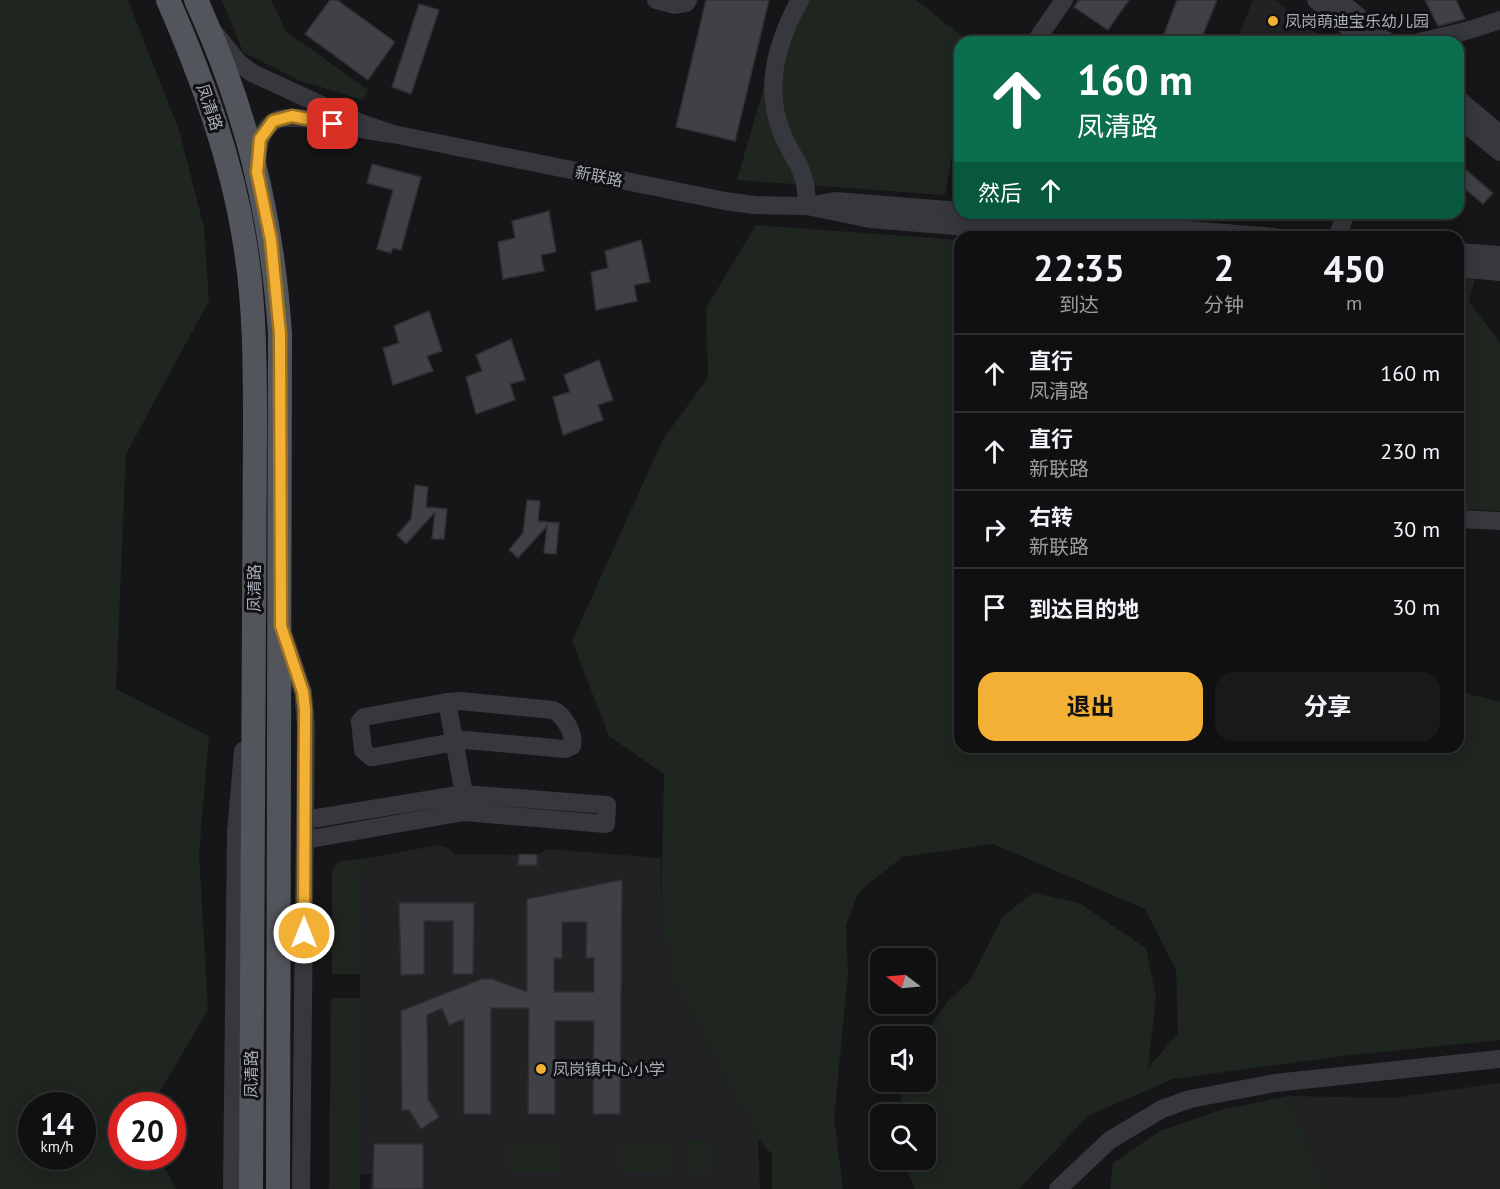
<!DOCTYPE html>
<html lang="zh">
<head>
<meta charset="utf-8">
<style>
  body { margin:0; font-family:"PT Sans","Noto Sans SC",sans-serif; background:#19191b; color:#f1f3f6; height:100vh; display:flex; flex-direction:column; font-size:22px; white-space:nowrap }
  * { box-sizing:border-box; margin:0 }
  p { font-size:20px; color:#9c9d9f }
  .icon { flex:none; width:33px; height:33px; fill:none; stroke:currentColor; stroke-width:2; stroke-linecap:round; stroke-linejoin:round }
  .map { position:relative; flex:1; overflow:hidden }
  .drawer { position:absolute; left:954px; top:231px; width:510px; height:522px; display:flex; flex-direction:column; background:#101012; border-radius:18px; box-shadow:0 3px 15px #0003,0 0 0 2px #303032 }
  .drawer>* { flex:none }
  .hud { position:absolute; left:954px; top:36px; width:510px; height:183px; border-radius:18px; box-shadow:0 3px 15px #0003,0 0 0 2px #303032; background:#0b6e4f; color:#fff; overflow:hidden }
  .needle { width:39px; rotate:286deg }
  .buttons { position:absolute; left:870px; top:948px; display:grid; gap:12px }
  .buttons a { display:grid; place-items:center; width:66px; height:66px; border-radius:12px; background:#101012; box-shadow:0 3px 15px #0003,0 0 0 2px #303032; font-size:30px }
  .speed { position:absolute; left:18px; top:1092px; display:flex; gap:12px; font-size:30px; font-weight:700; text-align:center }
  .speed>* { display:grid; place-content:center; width:78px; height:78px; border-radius:50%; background:#101012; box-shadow:0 3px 15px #0003,0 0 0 2px #303032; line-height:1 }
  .speed small { font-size:15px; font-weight:400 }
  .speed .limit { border:9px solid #d22; background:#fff; color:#111 }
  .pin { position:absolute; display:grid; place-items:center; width:51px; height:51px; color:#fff; margin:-26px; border-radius:12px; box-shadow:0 3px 9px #0006 }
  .me { position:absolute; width:66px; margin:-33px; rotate:0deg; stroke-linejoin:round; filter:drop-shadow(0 0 4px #0008) }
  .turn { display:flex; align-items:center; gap:21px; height:126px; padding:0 24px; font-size:27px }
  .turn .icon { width:78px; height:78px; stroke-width:2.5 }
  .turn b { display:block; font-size:42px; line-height:51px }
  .then { display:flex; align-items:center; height:57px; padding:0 24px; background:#0003; gap:12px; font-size:22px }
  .eta { display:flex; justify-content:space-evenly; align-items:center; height:102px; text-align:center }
  .eta b { font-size:36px; font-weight:700; line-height:42px }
  .button { display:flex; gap:12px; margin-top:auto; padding:12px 24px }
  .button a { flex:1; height:69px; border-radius:18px; background:#f2b134; color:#111; font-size:24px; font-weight:700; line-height:69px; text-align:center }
  .button a+a { background:#19191b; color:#f1f3f6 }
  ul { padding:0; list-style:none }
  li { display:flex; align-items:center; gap:18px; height:78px; padding:0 24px; border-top:2px solid #303032 }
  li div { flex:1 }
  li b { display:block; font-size:22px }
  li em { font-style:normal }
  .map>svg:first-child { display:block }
</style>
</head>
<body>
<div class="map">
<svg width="1500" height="1189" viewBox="0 0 1500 1189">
  <rect width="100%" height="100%" fill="#161618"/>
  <path fill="#222225" d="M1253 0H1275L1328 42H1236Z
    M438 845 448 848 455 854 537 855 547 849 661 858V918L671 976 758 1139 760 1189H370L371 1174H360V882L364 868 373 857Z
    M1500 1083V1189H1325L1289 1096 1393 1098Z"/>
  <path fill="#1e261f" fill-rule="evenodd" d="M0 0H128L180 133 204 228 209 301 126 454 116 689 209 736 199 853 208 1010 152 1105 122 1106V1156L159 1157 176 1189H0ZM32 1106H82V1156H32Z
    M222 0H271L286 31 368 90 363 100 298 80 243 52Z
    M789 0H916L967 40 969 42H960V144L952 155 945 195 737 180Z
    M756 225 960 240V747H1338L1348 754 1355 747H1458V691L1500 702V1040L1343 1056 1173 1079 1088 1116 1019 1189H915L902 1160H926V1114H898L905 1082H926L924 1036 948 1001 971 979 1003 916 1033 893 1079 903 1146 948 1156 998 1148 1068 1178 1033 1176 970 1145 909 993 844 902 857 859 892 846 925 848 975 834 1118 843 1189H772V1154L758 1139 671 976 661 918 664 774 609 736 572 641 663 439 708 378 706 308Z
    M1458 277 1475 278 1469 302 1500 343V511L1458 509Z
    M373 857 364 868 360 882 361 974H332V871L338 862Z
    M331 998H361L360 1189H329Z
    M1289 1096 1325 1189H1110L1113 1163 1160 1131 1220 1110Z
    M685 1140 713 1141V1173H684Z
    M509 1142H564L563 1172H509Z
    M618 1142 673 1143 672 1173 618 1172Z"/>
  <path fill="#404145" stroke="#303034" stroke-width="1.5" fill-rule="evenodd" d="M330 0H337L395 42 368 80 305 34Z
    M706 0H769L735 141 676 127Z
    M1079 0H1129L1108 30 1074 7Z
    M1177 0H1217L1200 42H1161Z
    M1425 0H1456L1465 19 1438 26Z
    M419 4 439 10 411 94 392 87Z
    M1458 163 1493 193 1483 204 1458 183Z
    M372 164 421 177 401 250 393 248 391 253 377 249 393 190 367 183Z
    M549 211 556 252 541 255 544 271 503 279 498 242 515 238 512 221Z
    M641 240 650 282 634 285 637 301 596 310 591 272 608 268 605 251Z
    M429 311 442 351 427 356 433 371 393 385 383 348 399 343 394 326Z
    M511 339 525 380 510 384 515 400 476 414 466 377 482 371 476 355Z
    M599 360 613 400 598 405 603 420 563 435 553 397 570 392 564 375Z
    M415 485 428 487 426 507 447 509 444 539H432L435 512 406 544 397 535 411 519Z
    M527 500 540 501 538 521 559 523 556 554 544 553 547 526 518 558 509 550 523 533Z
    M519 854 537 855V865H518Z
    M622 880 620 1114H593L594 1021H555V1114H528L529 1008H491V1114H464V1019L449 1025 442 1008 427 1015 428 1099 439 1117 421 1129 409 1110H402L401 1011 482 979H492L527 992V899ZM562 922H587L586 958H594V992H554V958H562Z
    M399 903H474L473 974H453V921H424V974L401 975Z
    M374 1144H423V1189H373Z"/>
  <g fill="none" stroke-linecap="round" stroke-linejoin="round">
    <path stroke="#37383d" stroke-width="18" d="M656 0 675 5 686 3 688 0
      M1316 0 1365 42
      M1339 0 1388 42
      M217 36 239 63 252 73 358 122 393 134C366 133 291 108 273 122 259 132 258 149 257 164
      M1035 42 1064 0
      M1419 42 1466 31 1500 20
      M1458 99 1500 134
      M1458 118 1500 152
      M393 134 725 201 754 205 807 206C806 165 796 167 782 133 763 87 777 41 800 0
      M960 211 836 201 807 206 870 219 1087 237
      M979 213 1274 237
      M1337 237 1346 213
      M1458 252 1500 255
      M1458 268 1500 272
      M1458 519 1500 521
      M284 636 303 692 306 726 301 1189
      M447 702 460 701 553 710C564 715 575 734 572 746L565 749 466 740 454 742 374 757H371L363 750 360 721 364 717 447 702C453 733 458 763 464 794
      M305 840 464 812 606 824 607 805 464 794 305 820
      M232 1189 236 832 243 751
      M1058 1189 1110 1140 1162 1109 1190 1099 1275 1083 1500 1059"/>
    <path stroke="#53555c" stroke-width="24" d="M168 0C202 78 232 160 245 244 255 305 255 367 255 428L251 1189
      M196 0C246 109 272 214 280 334L278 1189"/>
  </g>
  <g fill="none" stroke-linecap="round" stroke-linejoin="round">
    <g stroke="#9d7322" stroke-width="15">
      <path id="route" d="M304 933 305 709 303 692 281 626 280 334 271 240 257 172 260 139 273 121 292 116 333 124"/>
    </g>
    <use href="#route" stroke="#f2b134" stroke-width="10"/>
  </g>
  <g fill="#f2b134" stroke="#111113" stroke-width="2">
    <circle cx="1273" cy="21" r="6"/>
    <circle cx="541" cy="1069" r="6"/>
  </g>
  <g text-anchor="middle" stroke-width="6" stroke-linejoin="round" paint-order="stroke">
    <g font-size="16" fill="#a8adb8" stroke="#111113" text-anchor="start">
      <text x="1285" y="27">凤岗萌迪宝乐幼儿园</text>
      <text x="553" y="1075">凤岗镇中心小学</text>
    </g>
    <g font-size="16" fill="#a8adb8" stroke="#111113">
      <text transform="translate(210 107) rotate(71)" y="6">凤清路</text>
      <text transform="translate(599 176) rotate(11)" y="6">新联路</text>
      <text transform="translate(254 588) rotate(-90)" y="6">凤清路</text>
      <text transform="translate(251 1074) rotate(-90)" y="6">凤清路</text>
    </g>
  </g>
</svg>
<div class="buttons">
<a><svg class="needle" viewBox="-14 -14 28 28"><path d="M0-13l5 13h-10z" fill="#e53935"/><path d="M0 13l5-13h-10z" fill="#9c9d9f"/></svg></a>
<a><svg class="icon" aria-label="sound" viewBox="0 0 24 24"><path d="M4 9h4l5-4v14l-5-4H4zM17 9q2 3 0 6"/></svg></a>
<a><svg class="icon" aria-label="search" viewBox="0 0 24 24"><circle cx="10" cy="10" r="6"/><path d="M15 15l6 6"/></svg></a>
</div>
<div class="speed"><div>14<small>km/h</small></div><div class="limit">20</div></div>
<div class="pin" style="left:333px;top:124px;background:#d93025"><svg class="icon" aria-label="arrive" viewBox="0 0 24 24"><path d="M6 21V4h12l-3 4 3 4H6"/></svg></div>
<svg class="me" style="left:304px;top:933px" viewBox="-20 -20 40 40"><circle r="17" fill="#f2b134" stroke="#fff" stroke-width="3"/><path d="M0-11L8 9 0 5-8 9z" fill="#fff"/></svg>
<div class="hud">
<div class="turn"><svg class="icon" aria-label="ahead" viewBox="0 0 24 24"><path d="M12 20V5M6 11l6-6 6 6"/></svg><div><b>160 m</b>凤清路</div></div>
<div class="then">然后<svg class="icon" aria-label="ahead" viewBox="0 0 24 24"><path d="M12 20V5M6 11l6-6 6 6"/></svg></div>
</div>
<section class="drawer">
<div class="eta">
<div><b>22:35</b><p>到达</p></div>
<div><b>2</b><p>分钟</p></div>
<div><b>450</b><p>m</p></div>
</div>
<ul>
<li><svg class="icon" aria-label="ahead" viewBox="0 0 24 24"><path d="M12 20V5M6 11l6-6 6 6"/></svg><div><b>直行</b><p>凤清路</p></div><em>160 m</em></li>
<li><svg class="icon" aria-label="ahead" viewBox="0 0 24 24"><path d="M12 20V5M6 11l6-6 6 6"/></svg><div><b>直行</b><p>新联路</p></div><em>230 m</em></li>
<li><svg class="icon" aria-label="right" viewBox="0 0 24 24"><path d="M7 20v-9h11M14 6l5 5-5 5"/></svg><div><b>右转</b><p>新联路</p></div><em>30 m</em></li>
<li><svg class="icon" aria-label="arrive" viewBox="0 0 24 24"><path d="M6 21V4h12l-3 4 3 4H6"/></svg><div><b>到达目的地</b></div><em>30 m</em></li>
</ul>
<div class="button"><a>退出</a><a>分享</a></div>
</section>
</div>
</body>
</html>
